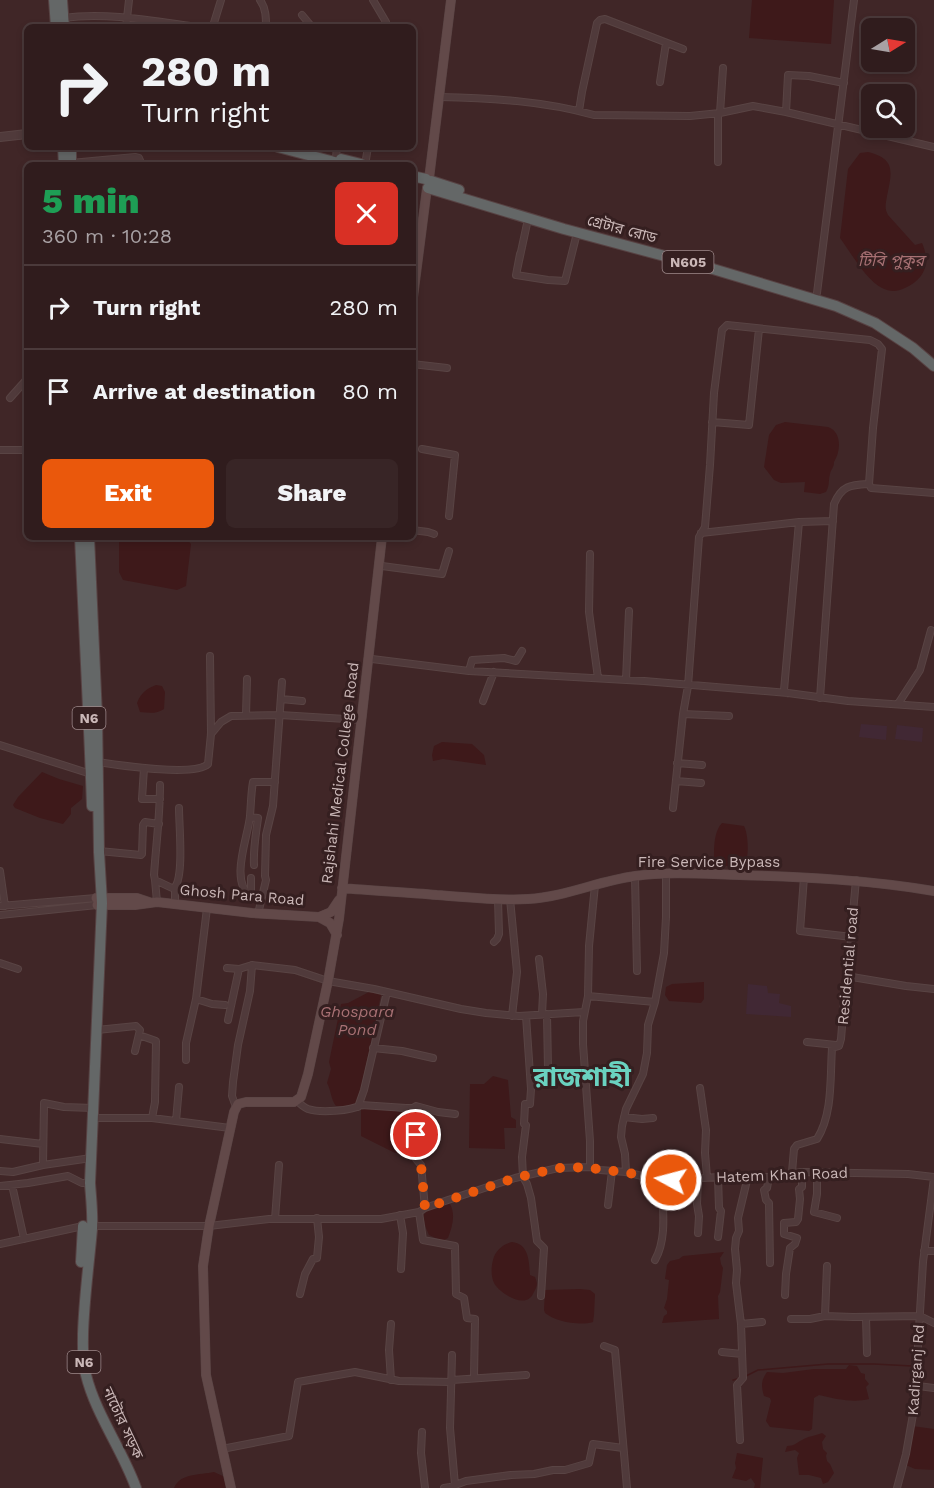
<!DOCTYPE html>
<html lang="en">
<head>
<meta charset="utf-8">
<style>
  body { margin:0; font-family:"Work Sans","Noto Sans Bengali",sans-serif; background:#382526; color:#f1f3f6; height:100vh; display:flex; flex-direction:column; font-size:22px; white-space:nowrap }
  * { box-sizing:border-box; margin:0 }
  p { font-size:20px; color:#a8a1a4 }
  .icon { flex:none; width:33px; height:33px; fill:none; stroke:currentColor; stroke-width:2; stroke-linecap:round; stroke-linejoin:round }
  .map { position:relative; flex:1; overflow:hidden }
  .details { position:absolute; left:24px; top:162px; width:392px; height:378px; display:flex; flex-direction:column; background:#301c1d; border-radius:9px; box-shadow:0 3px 9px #0003,0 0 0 2px #4b3a3b }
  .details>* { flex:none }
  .banner { position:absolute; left:24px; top:24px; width:392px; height:126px; border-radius:9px; box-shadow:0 3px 9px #0003,0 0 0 2px #4b3a3b; background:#301c1d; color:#f1f3f6; overflow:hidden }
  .needle { width:39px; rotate:79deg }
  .fabs { position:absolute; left:861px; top:18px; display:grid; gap:12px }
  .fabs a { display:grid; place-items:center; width:54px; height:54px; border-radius:9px; background:#301c1d; box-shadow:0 3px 9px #0003,0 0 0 2px #4b3a3b; font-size:30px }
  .pin { position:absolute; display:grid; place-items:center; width:51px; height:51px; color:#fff; margin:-26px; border:3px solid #fff; border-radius:50%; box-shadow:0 2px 6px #0007 }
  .me { position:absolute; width:66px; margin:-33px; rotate:277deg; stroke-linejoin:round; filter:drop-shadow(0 0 4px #0008) }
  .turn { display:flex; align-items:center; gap:21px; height:126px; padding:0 18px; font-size:27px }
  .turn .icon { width:78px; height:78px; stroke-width:2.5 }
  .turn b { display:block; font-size:42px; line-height:51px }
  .round { display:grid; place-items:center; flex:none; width:63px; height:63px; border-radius:9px; background:#382526 }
  .summary { display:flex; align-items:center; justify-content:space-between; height:102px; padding:0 18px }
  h1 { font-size:36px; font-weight:800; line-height:45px; color:#1e9e55 }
  .cta { display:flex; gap:12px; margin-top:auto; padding:12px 18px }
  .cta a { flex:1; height:69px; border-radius:9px; background:#ea580c; color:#fff; font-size:24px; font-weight:800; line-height:69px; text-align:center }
  .cta a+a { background:#382526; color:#f1f3f6 }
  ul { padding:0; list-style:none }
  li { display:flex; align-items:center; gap:18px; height:84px; padding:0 18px; border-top:2px solid #4b3a3b }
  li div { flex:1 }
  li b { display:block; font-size:22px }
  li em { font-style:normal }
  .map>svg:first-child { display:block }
</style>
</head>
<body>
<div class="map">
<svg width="934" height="1488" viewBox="0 0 934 1488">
  <rect width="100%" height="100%" fill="#402627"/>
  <path fill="#412834" d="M861 724 887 726 886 740 859 737Z
    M897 725 923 728 922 742 895 739Z
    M748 984 767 986 768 993 780 994 779 1003 791 1006V1017L746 1014Z"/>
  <path fill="#3e191a" d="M752 0H834L831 44 749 38Z
    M868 152C896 159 892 172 887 196 886 203 884 208 888 215L915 245 922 243C931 263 925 279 905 288 897 292 890 292 882 288 866 280 851 253 840 238L848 169 860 153Z
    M785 422 828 427C842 432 841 451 834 462 834 468 831 469 830 474 828 482 830 485 826 492L820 494 804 492 805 482 781 483 774 480 764 467 769 435 776 425Z
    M119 537H185L191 544 186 586 177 590 123 580 119 572Z
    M156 685 162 686 165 692 164 709C157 714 149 713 140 712L137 703C141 693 146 689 156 685Z
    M442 742 472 744 484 755 486 765 443 759 433 761 432 755 434 746Z
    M42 772 59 779 83 786 82 799 71 808V814L63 824 40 818 15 808 13 805 18 797Z
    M722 823 744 826C748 833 750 858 744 864 739 869 720 865 714 864 714 851 713 832 722 823Z
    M704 982V999L701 1003 669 1001 665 995 666 987 672 984Z
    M369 992H378L381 995 359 1097 356 1105 349 1106H336C331 1100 331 1090 327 1083L331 1069 329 1062 341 1004 348 1003Z
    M493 1076 508 1080 511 1117 516 1120V1128H504L505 1149 469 1148 470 1084H484Z
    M372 1107 393 1110 412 1115V1153H395L361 1136V1110Z
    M445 1202 450 1204C456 1215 452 1227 448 1238L442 1241 429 1235 426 1228 423 1216 427 1210Z
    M512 1242C529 1244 529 1261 530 1275L535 1277C537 1282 538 1285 535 1290 533 1294 531 1299 526 1300 516 1303 499 1292 494 1283 491 1277 491 1267 493 1260 495 1251 503 1244 512 1242Z
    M724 1252 720 1258 721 1264 723 1268 720 1292 718 1296 719 1319 662 1323 664 1316 667 1314V1311L664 1308 667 1299 669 1280 665 1279 667 1265 670 1261 679 1259 683 1256Z
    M580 1289 590 1290 595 1294 594 1315 593 1322C580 1326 556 1322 545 1313L544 1310 545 1290Z
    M849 1365 857 1366 861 1373 865 1374V1379L869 1384 866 1387 869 1399C854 1403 835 1399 819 1395L814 1398 812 1429 809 1431 770 1427 766 1421 771 1401 770 1398 764 1396C761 1386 761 1380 767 1372L783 1373 814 1369H846Z
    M912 1426 934 1429V1470L915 1469 906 1465Z
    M822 1433 826 1436 822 1442 823 1449 827 1453 826 1456 827 1461 830 1464 834 1473 828 1482 823 1484 821 1478 809 1475H799L797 1458 799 1453 795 1450 785 1452 787 1446C794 1446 796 1443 802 1440 808 1436 815 1436 822 1433Z
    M737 1453 763 1458 760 1488H754L755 1484 751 1478 746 1481 732 1478 736 1468 735 1463Z
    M214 1472 225 1477 227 1488H174C180 1473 200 1475 214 1472Z"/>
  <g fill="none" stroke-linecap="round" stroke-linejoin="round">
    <path stroke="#3e191a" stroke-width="1.5" d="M746 1376 758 1370 828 1364H874L912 1366
      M733 1380 741 1378"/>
    <g stroke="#594444" stroke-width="8">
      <path id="minor" d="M260 0C266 8 266 18 266 27
        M373 0 386 22 385 27
        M302 15 312 27
        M63 18C107 12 153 21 197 27
        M126 27 129 0
        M207 27 213 26 221 0
        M660 82 666 43
        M439 97C491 98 544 101 594 115L690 116 720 113 753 106 786 112 934 147
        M579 111 582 92 597 23 600 20 605 19 683 49
        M786 112 788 75 809 76 844 83
        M718 113V162
        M720 113 723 68
        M336 157 337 147
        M71 163 135 157 139 158 142 165
        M365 165 368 147
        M520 254 516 275 528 219
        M516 275 548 280 565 281 577 233
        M817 293 854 0
        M412 364 447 368
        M10 398 27 379
        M712 422 749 425 759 329
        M422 449 455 455 449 516
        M0 450H27
        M412 530 428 532 434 534
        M701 533 799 522 833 521
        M590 554 589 612 598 678
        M382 566 442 574 449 551
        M372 659 469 671 644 681 788 693 848 701 934 707
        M469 671 472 660 504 658 516 661 522 651
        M626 680 629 611
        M787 693 784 690 799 522
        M820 698 834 504C842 485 851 485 869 484
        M281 699 302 701
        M483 701 494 672
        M898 704 920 670 931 630
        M683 714 729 716
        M246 715 247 679
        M211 734 221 722 231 716 280 715 362 720
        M0 745 91 774
        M98 762C119 765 194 777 208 764L211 734 210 656
        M677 763 702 765
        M144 768 142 799H160
        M676 781 701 783
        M160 785C160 816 156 845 154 875L155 880 172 888 175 887C184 875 179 825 179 808
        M673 808 683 714 688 686 699 537 705 527 710 465 714 393 722 330 727 325 870 340 878 344 882 349 873 428 869 484 871 488 934 493
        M250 817 258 818C256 834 253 849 254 865
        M99 851 141 855 142 854 143 825 145 822 159 824
        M0 871 5 906
        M635 876 637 971
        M804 877 800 931 852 937
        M251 878V897C229 881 248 838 250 816 251 804 251 793 253 782H275
        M155 880 157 902
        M175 887V904
        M510 899 517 972 512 1016
        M0 906 96 898
        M258 914 266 880 265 876 266 835 273 806 282 682
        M0 915 97 905
        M494 942 497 939 499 934 498 899
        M539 959 543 994 542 1014
        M0 963 18 969
        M227 968 239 969 252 965 295 970 328 981 374 989 461 1009 486 1013 519 1016 584 1012
        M846 976 906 986 934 989
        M588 996 655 1002
        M196 999 212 1004 225 1005
        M547 1014 548 1068
        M526 1016 531 1089 530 1104H525L524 1124 526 1125 522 1157 523 1177 527 1184 531 1198 537 1241 544 1248 541 1296
        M228 1020 239 969
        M97 1030 136 1026 140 1030 135 1051
        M139 1035 156 1041 155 1102 152 1118
        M807 1042 836 1045
        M373 1048 402 1051 433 1058
        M186 1060V1043L196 999 207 908
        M700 1088 706 1130 705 1153 707 1177
        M296 1100C300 1104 303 1107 308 1109 320 1113 351 1111 361 1105L406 1108H413L416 1106 438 1112 455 1114
        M236 1107 232 1096 233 1082 238 1045 250 991 252 965
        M358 1107 364 1090 387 992
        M413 1108 415 1135 416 1159 421 1165 425 1208
        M624 1117 642 1119 653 1118
        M93 1118H152L230 1128
        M176 1121 179 1087
        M0 1139 43 1144
        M43 1165 44 1103 64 1107 93 1108
        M590 1167V1141L583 1044V1021L588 996 589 946 595 885
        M0 1171 13 1172 43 1165 91 1158
        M626 1172 625 1154 621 1137 622 1126 626 1109 643 1074 647 1053 648 1025 655 1002 664 953 666 917V874
        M792 1172 794 1149 797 1145 817 1139C833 1114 830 1077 832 1048L839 1046 841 1039 846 978 852 933V923L856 880
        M817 1172V1194L814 1212 837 1218
        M769 1177 767 1188 764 1190 766 1200 769 1203 770 1263
        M698 1178 697 1204 699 1216 698 1233
        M655 1180 660 1159
        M12 1185 24 1239
        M0 1186 28 1183 68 1176 82 1183H90
        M608 1205 612 1171
        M419 1212 423 1240 455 1246 456 1294 464 1298 467 1318 475 1319 474 1378
        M400 1215 403 1233 401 1269
        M275 1219 279 1165
        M718 1237 721 1211 719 1208 718 1177
        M0 1244 83 1226H209L269 1219H381L419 1212 425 1208 448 1200 515 1178 558 1168 590 1167 600 1170 626 1172 662 1181 718 1177H769L802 1172 908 1174 934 1177
        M924 1251H934
        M655 1260C668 1237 662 1206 662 1181
        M300 1294 305 1274 313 1259 317 1258 319 1237 317 1218
        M785 1295 786 1274 790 1248 795 1244 797 1238 784 1234V1223L796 1222 798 1219 800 1199 799 1189 802 1187V1172
        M825 1316 827 1266
        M866 1317 867 1353
        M791 1319H810L825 1316 853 1317 920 1316 934 1323
        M741 1324 762 1322
        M604 1346 615 1350 627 1488
        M722 1352 742 1354
        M452 1355 450 1428 455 1485
        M391 1380 389 1350 391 1324
        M452 1380 526 1375
        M918 1386 934 1388
        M422 1432 421 1453 425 1488
        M740 1440 737 1385 743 1378 741 1324 736 1283 737 1270 735 1249 736 1238 739 1231 738 1218 748 1176
        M222 1449 289 1436 298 1382 355 1372 399 1381 452 1382
        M444 1488 450 1487 466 1481 511 1475 534 1474 553 1470H565L589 1463 593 1444 623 1448
        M897 1488 906 1454 918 1386V1345L923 1262 934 1178"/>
    </g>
    <g stroke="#594444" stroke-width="10">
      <path id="tertiary" d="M0 137 27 134"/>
    </g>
    <g stroke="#594444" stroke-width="10">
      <path id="secondary" d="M429 179 451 0
        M412 305 427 188
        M342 888C374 891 406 892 437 895 467 897 498 901 528 899 565 897 598 881 635 876 669 871 705 874 739 875 805 877 869 880 934 891
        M96 898H137L149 902
        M97 905H135L157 902 252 913 319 917 331 912 339 900
        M319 917 330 923 337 935
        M231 1488 206 1375 203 1266 209 1226 234 1112 238 1104 246 1102H294L301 1097 308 1074 328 981 339 919 382 537"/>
    </g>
    <g stroke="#574243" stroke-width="12">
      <path id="trunk" d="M54 0 56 27
        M62 0 64 27
        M63 147 64 165
        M71 147V165
        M278 147 346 165
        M341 159 365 165
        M412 176 426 179
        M431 181 459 190
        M428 188 564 229 713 269 836 306 875 323 913 348 934 366
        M80 537C84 627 89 717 92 806
        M89 537 97 716 99 852 102 903 90 1183C91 1198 93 1214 92 1229 89 1264 84 1299 83 1334 83 1347 82 1362 86 1375 96 1415 122 1449 136 1488
        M81 1262 83 1226"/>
    </g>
    <use href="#minor" stroke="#503a3b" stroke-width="6"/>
    <use href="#tertiary" stroke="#503a3b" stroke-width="8"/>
    <use href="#secondary" stroke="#624949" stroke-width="9"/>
    <use href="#trunk" stroke="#646767" stroke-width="10"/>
  </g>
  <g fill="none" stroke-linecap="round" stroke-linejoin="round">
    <path stroke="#ea580c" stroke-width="10" stroke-dasharray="0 18" d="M416 1135V1159L421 1165 425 1208 515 1178 558 1168 590 1167 600 1170 626 1172 655 1180H671"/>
  </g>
  <g text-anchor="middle" stroke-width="6" stroke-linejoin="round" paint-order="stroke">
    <g fill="#351f20" stroke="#9d898a" stroke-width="1.5">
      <rect x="662.5" y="251" width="51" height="22" rx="4.5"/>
      <rect x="72.5" y="707" width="33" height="22" rx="4.5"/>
      <rect x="67.5" y="1351" width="33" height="22" rx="4.5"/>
    </g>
    <g font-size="14" font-weight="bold" fill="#cab7b7">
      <text x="688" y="267">N605</text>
      <text x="89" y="723">N6</text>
      <text x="84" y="1367">N6</text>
    </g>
    <g font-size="15" fill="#cab7b7" stroke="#351f20">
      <text transform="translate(622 229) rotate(15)" y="5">গ্রেটার রোড</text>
      <text transform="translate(340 773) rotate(-83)" y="5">Rajshahi Medical College Road</text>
      <text x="709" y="867">Fire Service Bypass</text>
      <text transform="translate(242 895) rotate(5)" y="5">Ghosh Para Road</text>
      <text transform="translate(848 966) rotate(-85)" y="5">Residential road</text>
      <text transform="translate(782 1175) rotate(-2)" y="5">Hatem Khan Road</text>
      <text transform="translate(916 1370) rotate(-86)" y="5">Kadirganj Rd</text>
      <text transform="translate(123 1423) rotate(65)" y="5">নাটোর সড়ক</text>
    </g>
    <g font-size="16" font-style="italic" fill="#a87174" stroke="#351f20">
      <text x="891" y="266">টিবি পুকুর</text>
      <text x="357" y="1017">Ghospara<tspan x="357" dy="18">Pond</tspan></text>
    </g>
    <g font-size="27" font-weight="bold" fill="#6ad2c0" stroke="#351f20">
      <text x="582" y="1086">রাজশাহী</text>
    </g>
  </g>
</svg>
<div class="fabs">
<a><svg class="needle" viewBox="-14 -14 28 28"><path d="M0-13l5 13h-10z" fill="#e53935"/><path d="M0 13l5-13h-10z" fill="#a8a1a4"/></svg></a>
<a><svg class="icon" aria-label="search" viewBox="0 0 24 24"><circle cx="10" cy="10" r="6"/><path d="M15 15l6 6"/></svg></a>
</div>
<div class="pin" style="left:416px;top:1135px;background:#d93025"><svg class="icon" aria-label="arrive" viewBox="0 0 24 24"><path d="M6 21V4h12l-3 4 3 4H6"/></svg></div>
<svg class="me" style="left:671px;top:1180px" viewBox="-20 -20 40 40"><circle r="17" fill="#ea580c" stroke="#fff" stroke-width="3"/><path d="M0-11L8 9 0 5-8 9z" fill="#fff"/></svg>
<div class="banner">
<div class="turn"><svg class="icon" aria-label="right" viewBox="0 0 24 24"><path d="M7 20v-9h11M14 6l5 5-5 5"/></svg><div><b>280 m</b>Turn right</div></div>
</div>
<section class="details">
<div class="summary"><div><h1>5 min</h1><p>360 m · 10:28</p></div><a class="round" style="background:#d93025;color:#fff"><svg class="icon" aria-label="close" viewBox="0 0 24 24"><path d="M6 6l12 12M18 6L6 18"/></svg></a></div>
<ul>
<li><svg class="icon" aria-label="right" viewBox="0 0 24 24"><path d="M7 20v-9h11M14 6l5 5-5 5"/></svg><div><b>Turn right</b></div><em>280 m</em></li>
<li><svg class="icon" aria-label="arrive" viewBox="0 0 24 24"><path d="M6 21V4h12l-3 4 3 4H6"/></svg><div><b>Arrive at destination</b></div><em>80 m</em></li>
</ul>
<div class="cta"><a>Exit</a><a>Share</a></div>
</section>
</div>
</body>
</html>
